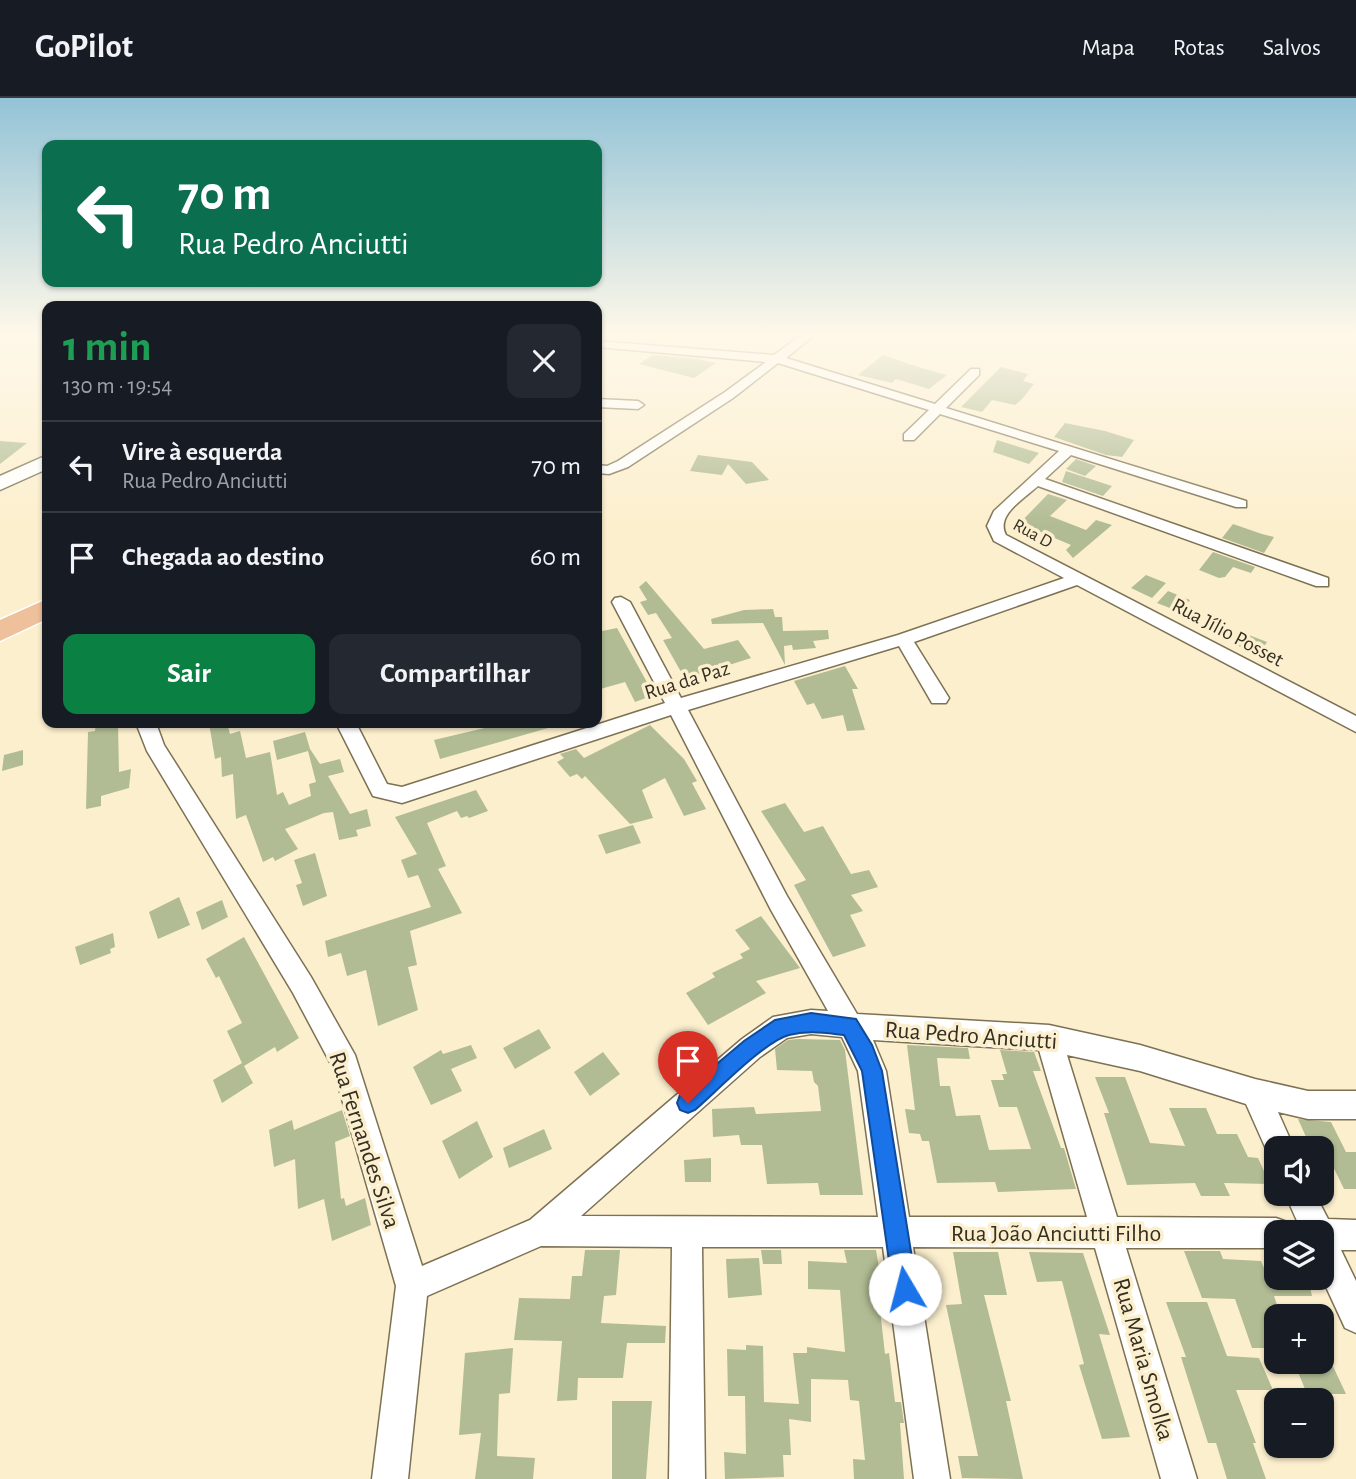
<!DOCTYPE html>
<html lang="pt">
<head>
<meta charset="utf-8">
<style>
  body { margin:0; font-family:"Alegreya Sans",sans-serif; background:#242831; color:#f1f3f6; height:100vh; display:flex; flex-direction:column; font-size:26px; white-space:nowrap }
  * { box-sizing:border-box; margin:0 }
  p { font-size:23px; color:#9ea1a6 }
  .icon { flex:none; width:38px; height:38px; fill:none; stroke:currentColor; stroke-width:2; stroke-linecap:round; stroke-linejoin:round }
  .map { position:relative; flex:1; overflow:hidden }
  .drawer { position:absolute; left:42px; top:203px; width:560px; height:427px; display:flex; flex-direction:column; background:#171b24; border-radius:14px; box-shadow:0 2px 5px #0004 }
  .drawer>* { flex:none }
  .banner { position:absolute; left:42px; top:42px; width:560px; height:147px; border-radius:14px; box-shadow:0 2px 5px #0004; background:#0b6e4f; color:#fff; overflow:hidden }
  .tools { position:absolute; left:1264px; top:1038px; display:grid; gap:14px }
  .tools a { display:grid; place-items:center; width:70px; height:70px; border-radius:14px; background:#171b24; box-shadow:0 2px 5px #0004; font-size:35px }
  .pin { position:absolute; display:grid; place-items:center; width:60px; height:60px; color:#fff; margin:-72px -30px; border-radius:50% 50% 50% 0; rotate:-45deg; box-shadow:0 0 7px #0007 }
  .pin .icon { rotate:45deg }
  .me { position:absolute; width:77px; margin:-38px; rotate:352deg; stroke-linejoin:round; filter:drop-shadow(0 0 5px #0008) }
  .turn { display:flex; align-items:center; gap:24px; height:147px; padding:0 21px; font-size:32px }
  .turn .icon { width:91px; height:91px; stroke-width:2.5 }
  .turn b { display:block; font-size:49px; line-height:60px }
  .round { display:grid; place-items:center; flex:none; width:74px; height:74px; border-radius:14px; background:#242831 }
  .headline { display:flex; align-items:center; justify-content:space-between; height:119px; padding:0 21px }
  h1 { font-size:42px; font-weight:600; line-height:52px; color:#1e9e55 }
  .button { display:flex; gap:14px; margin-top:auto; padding:14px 21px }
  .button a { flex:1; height:80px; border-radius:14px; background:#0b8043; color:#fff; font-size:28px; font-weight:600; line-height:80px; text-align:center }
  .button a+a { background:#242831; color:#f1f3f6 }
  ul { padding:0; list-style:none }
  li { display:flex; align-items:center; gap:21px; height:91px; padding:0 21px; border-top:2px solid #363941 }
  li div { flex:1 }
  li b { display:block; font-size:26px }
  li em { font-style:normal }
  header { display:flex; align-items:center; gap:42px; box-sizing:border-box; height:98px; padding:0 35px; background:#171b24; border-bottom:2px solid #363941 }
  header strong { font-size:33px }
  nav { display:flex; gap:38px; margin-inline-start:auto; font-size:24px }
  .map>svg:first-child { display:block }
</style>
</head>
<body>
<header>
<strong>GoPilot</strong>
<nav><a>Mapa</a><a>Rotas</a><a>Salvos</a></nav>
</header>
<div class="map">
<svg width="1356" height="1381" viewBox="0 0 1356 1381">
  <rect width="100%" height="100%" fill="#fcefce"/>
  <path fill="#b1bc94" d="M653 257 697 261 716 265 694 280 639 266Z
    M883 257 918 269 947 277 929 291 896 281 892 285 858 277Z
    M1001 269 1028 276 1023 283 1034 286 1022 301 1015 307 992 302 982 314 961 309Z
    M1065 325 1105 333 1134 342 1122 359 1106 357 1054 339Z
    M997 342 1039 355 1029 366 993 354Z
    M0 343 27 345 0 366Z
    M698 357 752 364 769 382 746 386 728 366 722 377 690 373Z
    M1076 361 1096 368 1085 378 1066 371Z
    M1066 373 1112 388 1103 398 1062 384Z
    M1048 396 1067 402 1050 418 1086 432 1096 422 1112 427 1073 460 1066 452 1071 447 1038 433 1036 435 1016 429Z
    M1233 426 1262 436 1274 439 1264 455 1222 440Z
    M1213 454 1255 469 1251 475 1233 469 1225 479 1219 480 1199 472Z
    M1146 477 1166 485 1152 500 1131 490Z
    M646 483 704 551 738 542 751 560 685 581 663 542 672 540 656 515 648 517 640 504 647 502 639 489Z
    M1168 493 1190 502 1180 514 1157 505Z
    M773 511 775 519H782L783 533 828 532 829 541 813 543 816 550 793 552 792 547 784 548 785 567 763 525 712 526 711 521 744 512Z
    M617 530 654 597 635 604 625 584 597 592V534Z
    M1241 534 1267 544 1259 556 1233 546Z
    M845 568 858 591H852L865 632 847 633 843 617 822 621 814 605 807 607 794 583Z
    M96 625H118L119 674 131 671 129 690 101 698V708L86 711 88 634 95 633Z
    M209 625H227L230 636 240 633 246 660 270 654 277 697 283 694 289 707 311 698 309 686 316 684 308 653 277 662 273 643 305 634 310 651 320 666 340 661 344 674 328 678 350 716 367 711 371 728 356 732 358 738 339 742 333 714 324 715 285 731 298 751 275 763 273 759 263 764 246 717 236 721 233 676 222 679 221 659 215 661Z
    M491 625H554L555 628 440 661 434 642 493 628Z
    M650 627 684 661 697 683 692 685 706 711 684 718 665 680 642 692 653 720 630 726 585 678 582 681 577 676 570 679 557 664 564 660 560 656 576 651 584 660Z
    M23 652V667L2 673 4 657Z
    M476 692 488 713 469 720 467 718 461 720 457 713 427 725 446 768 438 771 462 815 410 833 417 867 408 869 418 912 378 928 366 872 347 878 341 855 328 859 325 843 431 809 418 777 408 780 401 762 417 756 395 719Z
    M785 705 804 734 823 728 851 776 869 772 878 789 851 797 863 813 850 817 866 848 833 859 794 787 806 782 761 713Z
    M633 727 641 745 606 756 598 737Z
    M315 755 327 798 303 808 296 787 302 785 294 762Z
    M179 799 190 827 158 841 149 814Z
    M222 802 228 819 202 832 196 814Z
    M761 818 800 870 756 883 766 895 708 927 686 895 715 879 712 875 743 860 740 856 750 851 735 832Z
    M113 835 115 849 110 851 111 855 80 867 75 849Z
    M244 839 299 940 277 954 275 949 244 968 253 985 222 1005 213 982 242 965 227 933 242 925 219 878 216 880 206 861Z
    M539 931 551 950 515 971 503 950Z
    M798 941 840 942 845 952 863 1097H820L818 1085 767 1086 762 1047H741L739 1037 713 1039 712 1011 754 1009 756 1016 821 1013 818 988 814 984 812 973 777 972 775 951 788 942Z
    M471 947 477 960 451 971 462 993 431 1007 413 969 441 952 443 956Z
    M907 947 968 950 970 961 937 960 940 988H950L956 1018 980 1017 989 1052 1031 1051 1017 1009H999L991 982H1004L1002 976H1007L1000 952 1034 954 1041 973H1033L1061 1050H1064L1076 1091 998 1094 995 1084 937 1085 929 1043H922L920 1036 909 1035 905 1011 915 1012Z
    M603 954 620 976 590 998 574 974Z
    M1095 979H1125L1150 1045 1185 1048 1169 1010H1206L1217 1036H1237L1248 1059 1258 1060 1270 1086 1224 1085 1230 1098H1201L1195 1085 1127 1087 1104 1015H1109Z
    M342 1012 350 1038 335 1044 341 1101 344 1100 346 1108 365 1100 371 1127 332 1143 324 1101 298 1111 295 1061 274 1069 269 1032 292 1022 294 1032Z
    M1298 1021 1331 1024 1346 1054H1356V1091H1344L1324 1050H1311Z
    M477 1023 493 1059 459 1081 442 1043Z
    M544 1031 552 1051 509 1070 503 1050Z
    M711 1060V1084H685L684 1062Z
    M585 1152H620L616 1197 604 1198 601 1225 666 1228 665 1245H627L623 1280H578L577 1302 557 1303 562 1243 514 1242 519 1200 570 1201 572 1178H582Z
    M761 1152H781L782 1166H763Z
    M844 1152H876L883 1194H878L885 1256 889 1255 895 1304H901L904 1325H900L904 1381H854L853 1361 865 1362 859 1303 850 1302 848 1282 811 1281V1324L789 1321 791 1357H783L784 1379 725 1381 724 1354 746 1356 745 1298H728L727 1251 746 1252V1247L763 1248 764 1304 799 1306 793 1255H807V1249L845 1254 840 1192 808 1191V1163L847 1165Z
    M1184 1153H1220L1223 1161 1261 1163 1264 1170H1276V1180H1308L1312 1198H1274L1281 1218H1276V1250H1252L1235 1201 1202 1200Z
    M953 1154H998L1007 1197H984L1011 1303H1006L1023 1381 962 1380 958 1358H978L946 1207 962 1206Z
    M1029 1154 1083 1155 1110 1237 1099 1236 1130 1339 1102 1341 1079 1267 1084 1266 1062 1183 1037 1184Z
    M759 1160 762 1197 728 1200 726 1161Z
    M1166 1204H1207L1227 1258 1259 1260 1273 1292H1236L1256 1345H1253L1266 1381H1227L1216 1345H1208L1181 1259H1186Z
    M513 1250 510 1295 499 1296 497 1358 535 1360 533 1381H475L481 1335 459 1337 465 1255Z
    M1294 1264H1331L1346 1296H1307Z
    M612 1303H652L646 1381H612Z"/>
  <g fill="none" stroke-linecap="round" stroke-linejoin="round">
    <g stroke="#7d7154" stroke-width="3">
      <path id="minor" d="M804 235H817L786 260 935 306 971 271H979V277L946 310 1246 403V409H1236L1071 357 1045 381 1328 480V488H1316L1038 388C1025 400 995 417 1006 437L1356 618V634L1077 487 914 544 949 600 946 605H932L899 548 688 612 787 798 857 916 1049 927 1140 947 1255 981 1308 993H1356V1021H1308L1278 1014 1294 1050H1276V1063L1270 1060 1246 1006 1140 973 1067 957 1117 1119 1276 1120 1287 1124 1291 1134H1276V1150H1126L1197 1381H1161L1095 1150 913 1149 950 1381H914L883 1149H702L705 1381H669L672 1149 541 1148 427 1198 408 1381H372L396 1188 333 970 293 895 147 653 136 625H156L164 647 311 879 355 957 422 1168 530 1122 742 941 773 919 811 912 828 913 771 812 671 617 402 705 373 698 336 625H356L387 686 402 689 665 605 612 504 615 500 621 499 630 504 681 600 898 537 1064 480 994 443 987 428 994 413 1059 353 940 316 914 342H904V336L929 312 778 265 733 300 628 369 609 376 597 375V367L607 368 618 363 725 294 766 264 597 249V243L774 257ZM811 936 842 939 858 973 878 1119 581 1118 760 959 787 940ZM873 942 1039 952 1087 1119H909L886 973Z
        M597 301 638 303 644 307 638 311 597 309Z
        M1285 1096H1315L1328 1121 1356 1122V1152H1341L1356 1183V1235L1345 1230 1321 1178V1134H1302Z"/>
    </g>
    <g stroke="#7d7154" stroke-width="3">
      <path id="secondary" d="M47 357V371L0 392V378Z"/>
    </g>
    <g stroke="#fff" stroke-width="3">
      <path id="trunk" d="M597 235H608L597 242Z
        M47 501V521L0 543V522Z"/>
    </g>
    <use href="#minor" fill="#fff" fill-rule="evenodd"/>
    <use href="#secondary" fill="#fff" fill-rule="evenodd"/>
    <use href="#trunk" fill="#efc09c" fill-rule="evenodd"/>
  </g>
  <linearGradient id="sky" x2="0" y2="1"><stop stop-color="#93c3d7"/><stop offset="0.55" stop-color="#fef8e9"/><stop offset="1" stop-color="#fef8e9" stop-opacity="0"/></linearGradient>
  <rect width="1356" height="428" fill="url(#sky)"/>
  <path fill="#1a73e8" stroke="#114b97" stroke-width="2" d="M811 915 856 921 872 947 882 973 917 1191 914 1199 905 1203 897 1199 893 1191 862 973 844 937C825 935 808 932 789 937 765 943 716 994 695 1012L688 1015 680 1012 677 1005 680 997 744 943 775 922Z"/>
  <g text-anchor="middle" stroke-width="7" stroke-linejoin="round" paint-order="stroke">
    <g font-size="18" fill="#352f23" stroke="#fcefce">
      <text transform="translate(1033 435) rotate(29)" y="6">Rua D</text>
    </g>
    <g font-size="21" fill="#352f23" stroke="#fcefce">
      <text transform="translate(1228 534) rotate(28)" y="7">Rua Jílio Posset</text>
      <text transform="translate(687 582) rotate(-17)" y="7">Rua da Paz</text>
    </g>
    <g font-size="24" fill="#352f23" stroke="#fcefce">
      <text transform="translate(971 937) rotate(4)" y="8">Rua Pedro Anciutti</text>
      <text transform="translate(365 1042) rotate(72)" y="8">Rua Fernandes Silva</text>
      <text x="1056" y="1143">Rua João Anciutti Filho</text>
      <text transform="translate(1144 1261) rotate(74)" y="8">Rua Maria Smolka</text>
    </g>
  </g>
</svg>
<div class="tools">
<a><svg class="icon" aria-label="sound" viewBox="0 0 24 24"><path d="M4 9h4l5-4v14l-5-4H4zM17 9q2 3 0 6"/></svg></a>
<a><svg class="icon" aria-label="layers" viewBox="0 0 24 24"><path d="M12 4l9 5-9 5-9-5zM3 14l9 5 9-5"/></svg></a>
<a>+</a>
<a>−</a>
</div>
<div class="pin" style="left:688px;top:1005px;background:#d93025"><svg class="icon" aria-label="arrive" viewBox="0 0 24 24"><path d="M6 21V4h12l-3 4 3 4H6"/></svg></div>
<svg class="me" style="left:905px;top:1191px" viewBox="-20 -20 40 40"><circle r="19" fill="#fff"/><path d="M0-13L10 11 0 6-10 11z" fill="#1a73e8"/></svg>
<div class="banner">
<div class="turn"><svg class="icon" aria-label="left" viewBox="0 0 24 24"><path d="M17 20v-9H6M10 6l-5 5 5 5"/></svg><div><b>70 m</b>Rua Pedro Anciutti</div></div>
</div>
<section class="drawer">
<div class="headline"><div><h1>1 min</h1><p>130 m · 19:54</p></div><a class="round"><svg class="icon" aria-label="close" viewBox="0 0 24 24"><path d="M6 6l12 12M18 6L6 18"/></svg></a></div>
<ul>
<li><svg class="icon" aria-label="left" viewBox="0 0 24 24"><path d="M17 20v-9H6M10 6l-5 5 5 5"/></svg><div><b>Vire à esquerda</b><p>Rua Pedro Anciutti</p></div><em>70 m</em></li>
<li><svg class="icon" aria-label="arrive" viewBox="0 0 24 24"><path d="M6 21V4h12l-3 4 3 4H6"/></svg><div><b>Chegada ao destino</b></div><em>60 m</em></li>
</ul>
<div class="button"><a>Sair</a><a>Compartilhar</a></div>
</section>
</div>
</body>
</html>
